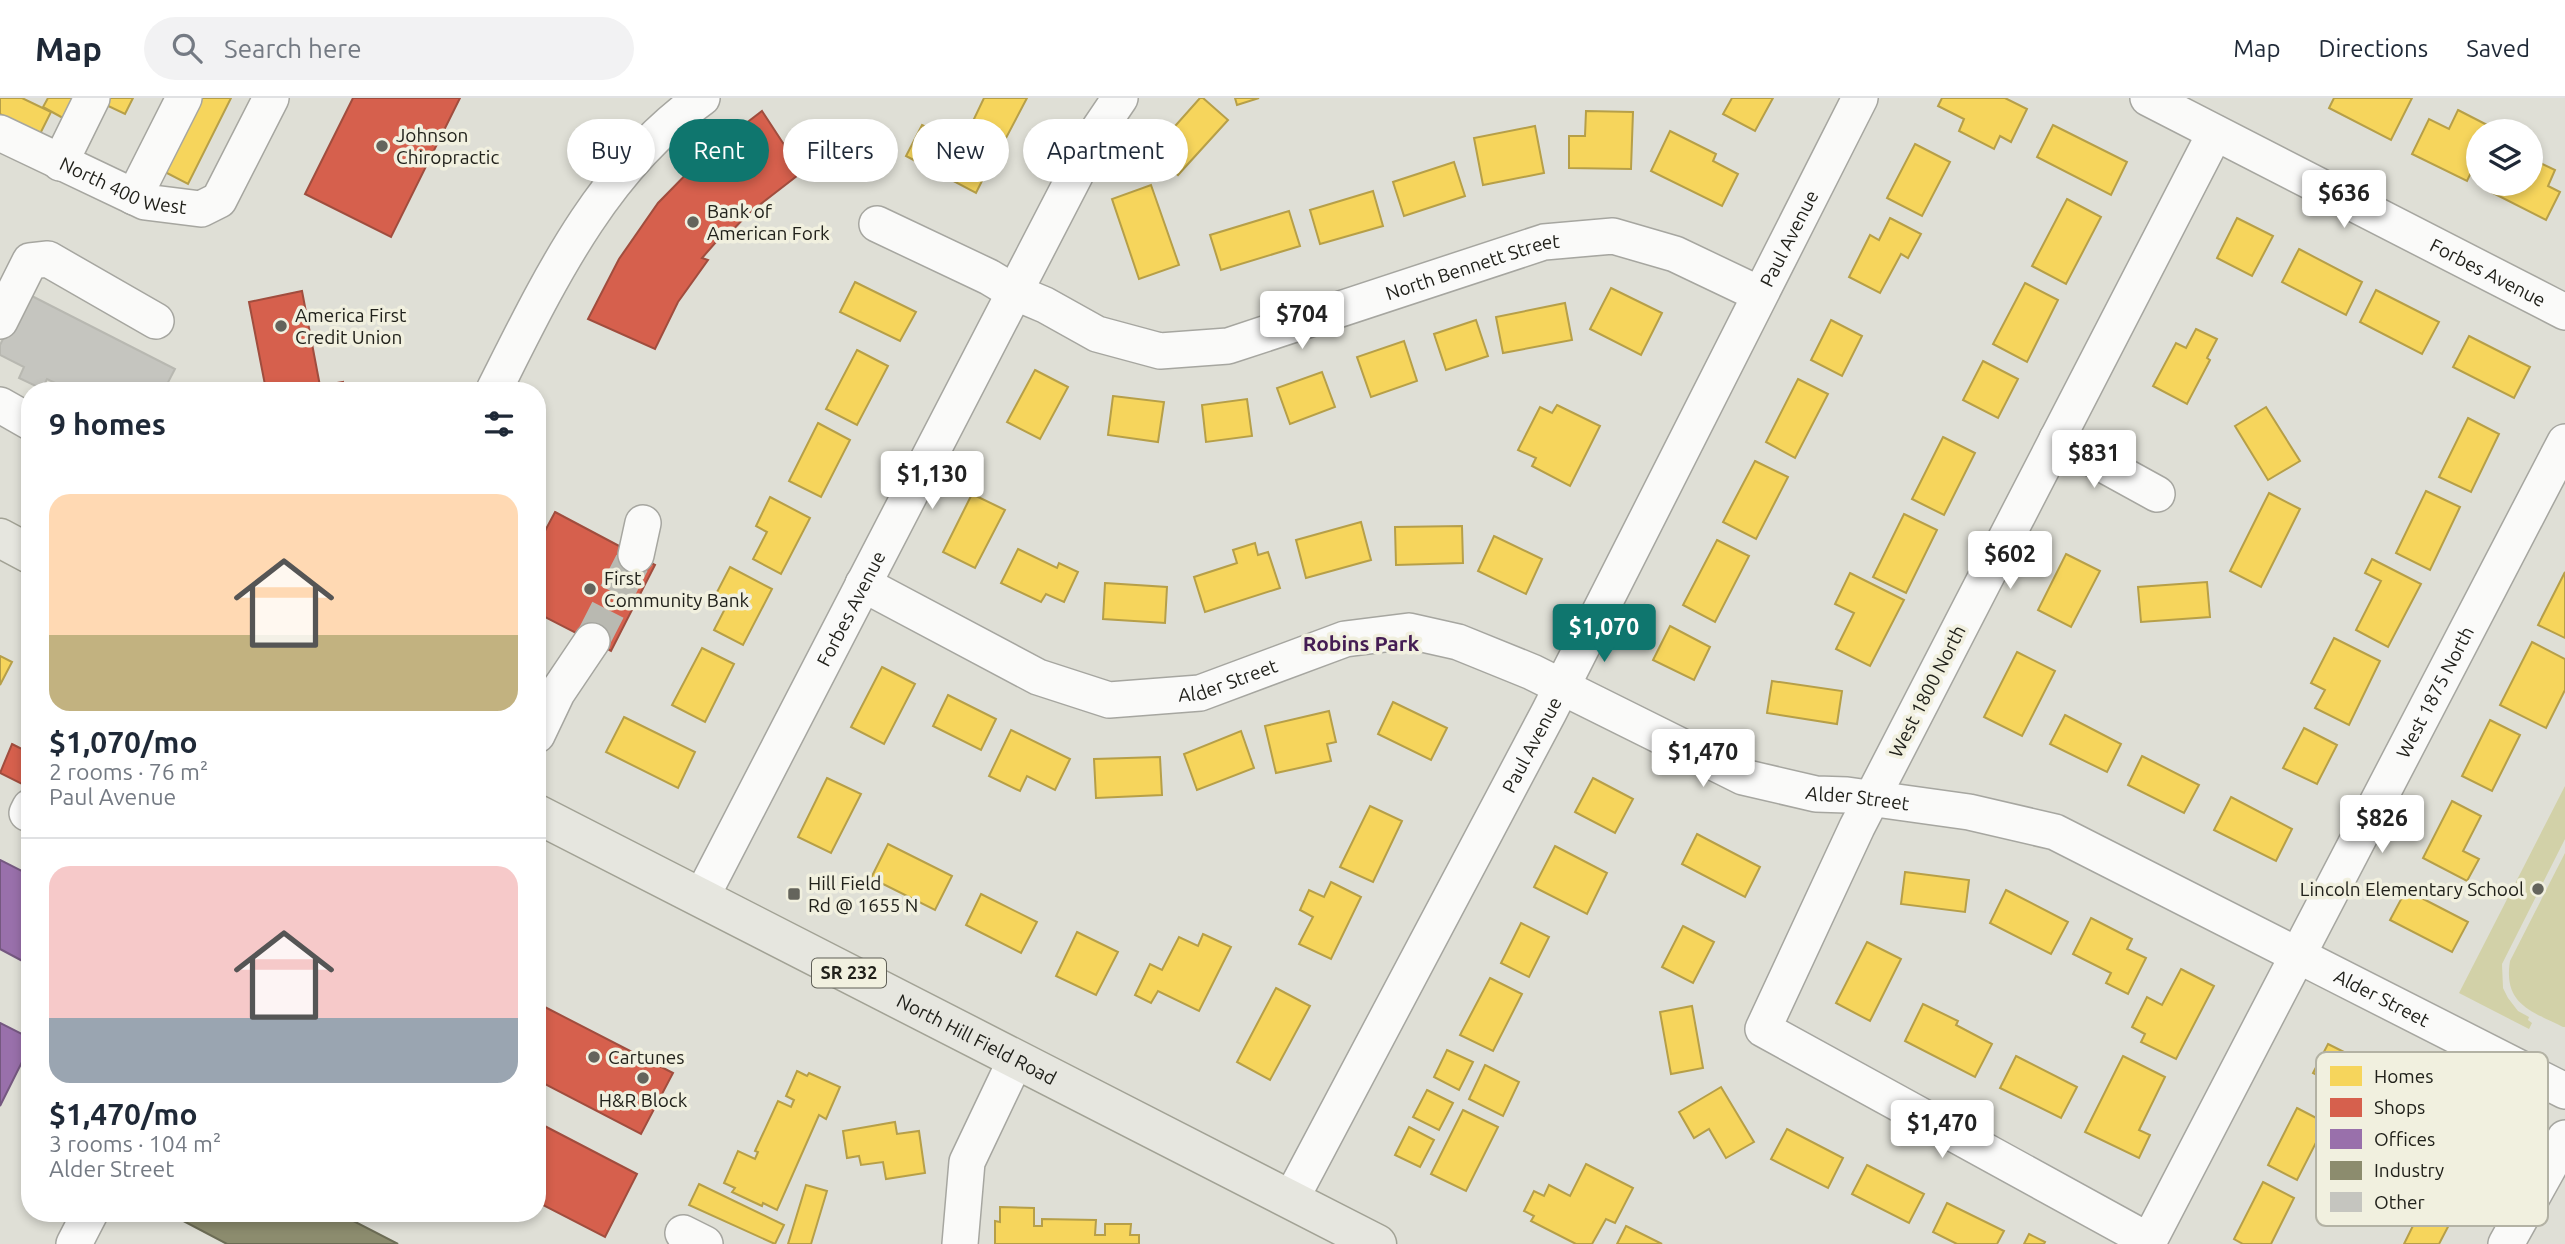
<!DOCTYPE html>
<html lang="en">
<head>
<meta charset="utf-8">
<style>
	body { margin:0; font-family:Ubuntu,sans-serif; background:#f2f2f3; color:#1f2937; height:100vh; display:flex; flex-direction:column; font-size:26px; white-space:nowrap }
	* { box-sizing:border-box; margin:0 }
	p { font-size:23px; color:#747a83 }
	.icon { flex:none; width:38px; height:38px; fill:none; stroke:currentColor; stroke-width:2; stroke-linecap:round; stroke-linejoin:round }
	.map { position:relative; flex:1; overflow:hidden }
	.drawer { position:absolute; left:21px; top:284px; width:525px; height:840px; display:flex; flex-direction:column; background:#fff; border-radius:28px; box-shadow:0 4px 10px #0003 }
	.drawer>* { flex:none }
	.banner { position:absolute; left:567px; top:21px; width:665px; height:63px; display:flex; gap:14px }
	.controls { position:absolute; left:2466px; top:21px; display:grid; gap:14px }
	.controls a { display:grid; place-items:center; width:77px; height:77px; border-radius:50%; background:#fff; box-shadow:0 4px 10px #0003; font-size:35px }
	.price { position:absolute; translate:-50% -60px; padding:0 16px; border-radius:7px; background:#fff; color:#222; font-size:23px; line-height:46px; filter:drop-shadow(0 2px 4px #0008) }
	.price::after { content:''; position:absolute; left:50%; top:42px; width:21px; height:16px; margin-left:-10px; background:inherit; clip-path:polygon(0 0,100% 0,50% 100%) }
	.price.selected { background:#0f766e; color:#fff }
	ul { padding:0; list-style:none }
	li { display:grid; align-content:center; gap:14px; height:371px; padding:0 28px }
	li+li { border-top:2px solid #e0e1e3 }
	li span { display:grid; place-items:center; height:217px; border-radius:21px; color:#555 }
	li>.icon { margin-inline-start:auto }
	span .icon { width:126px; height:126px; fill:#fffc; stroke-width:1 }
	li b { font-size:30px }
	h2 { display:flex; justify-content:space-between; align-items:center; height:84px; padding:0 28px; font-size:30px }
	.chip { padding:0 24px; border-radius:32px; background:#fff; box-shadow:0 4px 10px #0003; font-size:24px; line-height:63px }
	.chip.selected { background:#0f766e; color:#fff }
	header { display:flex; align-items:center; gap:42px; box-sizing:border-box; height:98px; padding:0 35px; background:#fff; border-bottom:2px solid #e0e1e3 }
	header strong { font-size:33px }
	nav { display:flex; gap:38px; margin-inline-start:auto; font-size:24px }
	.search { width:490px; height:63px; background:#f2f2f3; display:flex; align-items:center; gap:18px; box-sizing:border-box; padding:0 24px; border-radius:38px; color:#747a83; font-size:26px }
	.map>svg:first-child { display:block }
	.green { fill:#d2d1a8 }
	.homes { fill:#f6d55c; stroke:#b69f48; stroke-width:2 }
	.shops { fill:#d6604d; stroke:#a04d3e; stroke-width:2 }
	.offices { fill:#9970ab; stroke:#755880; stroke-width:2 }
	.industry { fill:#8c8c6e; stroke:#6c6c55; stroke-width:2 }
	.building { fill:#c5c5bf; stroke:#b8b8b1; stroke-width:2 }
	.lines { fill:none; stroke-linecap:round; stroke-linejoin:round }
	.minor-tunnel { stroke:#b9b9b1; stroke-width:35; stroke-dasharray:35 18; stroke-linecap:butt }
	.minor-casing { stroke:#a6a6a0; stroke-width:38 }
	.major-casing { stroke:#a2a295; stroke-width:41 }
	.minor { stroke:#fafaf9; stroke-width:35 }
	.major { stroke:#e6e6df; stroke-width:38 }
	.poi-dot { fill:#64645c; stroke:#f1f0df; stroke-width:2.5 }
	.labels { text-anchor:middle; stroke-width:7; stroke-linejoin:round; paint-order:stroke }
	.shield { fill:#f1f0df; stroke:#5f5f56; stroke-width:2 }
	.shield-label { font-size:18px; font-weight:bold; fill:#21211b }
	.poi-label { font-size:19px; fill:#21211b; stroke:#f1f0df; text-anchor:start }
	.street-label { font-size:19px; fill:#21211b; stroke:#f1f0df }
	.neighbourhood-label { font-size:21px; font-weight:bold; fill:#441d53; stroke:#f1f0df }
	.key { fill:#f1f0df; stroke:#b3b2a4; stroke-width:2 }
	.key-label { font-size:19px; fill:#21211b }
</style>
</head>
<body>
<header>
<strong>Map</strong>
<div class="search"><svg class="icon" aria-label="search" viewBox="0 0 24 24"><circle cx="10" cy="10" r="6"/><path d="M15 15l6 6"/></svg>Search here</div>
<nav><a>Map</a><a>Directions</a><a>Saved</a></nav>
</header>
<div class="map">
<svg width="2565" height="1146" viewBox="0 0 2565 1146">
	<rect width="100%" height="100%" fill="#dfdfd6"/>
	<g class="green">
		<polygon points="2565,688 2565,741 2502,866 2503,890 2508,900 2518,913 2529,919 2528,922 2532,925 2529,931 2459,895"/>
		<path d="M2565,755v174h-2c-32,-16 -60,-23 -53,-66z"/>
	</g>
	<g class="homes">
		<polygon points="0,0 22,0 51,14 40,36 0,16"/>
		<polygon points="48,0 73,0 63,20 43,9"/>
		<polygon points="107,0 133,0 125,16 104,6"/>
		<polygon points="202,0 231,0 188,86 165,74"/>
		<polygon points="984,0 1027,0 1006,40 973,23"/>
		<polygon points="1200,0 1203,0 1228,22 1178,77 1152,54"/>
		<polygon points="1235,0 1259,0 1237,7"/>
		<polygon points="1732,0 1773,0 1755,33 1723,16"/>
		<polygon points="1942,0 2005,0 2027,11 2011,44 2000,38 1994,51 1959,33 1964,21 1938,8"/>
		<polygon points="2334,0 2412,0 2391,42 2329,10"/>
		<polygon points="2458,12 2493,30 2491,33 2478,33 2478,60 2467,83 2412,56 2429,21 2449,31"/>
		<polygon points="1586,13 1633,14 1631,71 1569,70 1569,38 1585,38"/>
		<polygon points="922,27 992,63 976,95 906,58"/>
		<polygon points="2053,27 2127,64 2111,97 2037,59"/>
		<polygon points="1535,28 1544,75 1483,87 1474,40"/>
		<polygon points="1670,33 1716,56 1713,63 1738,76 1722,108 1651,73"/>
		<polygon points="1915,46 1950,64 1922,118 1887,100"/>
		<polygon points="2530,60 2555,72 2548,88 2560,94 2546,122 2489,93 2493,86 2530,86"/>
		<polygon points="1454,64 1465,98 1404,118 1393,84"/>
		<polygon points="1151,87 1179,167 1139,181 1112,101"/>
		<polygon points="1373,93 1383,128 1320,146 1310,112"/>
		<polygon points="2067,101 2101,119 2066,186 2032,168"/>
		<polygon points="1289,113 1300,148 1221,172 1210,137"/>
		<polygon points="1890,120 1921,136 1908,160 1901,156 1880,195 1849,179 1870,137 1879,142"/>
		<polygon points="2237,120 2273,138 2252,178 2217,160"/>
		<polygon points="2299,151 2362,184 2346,217 2282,184"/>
		<polygon points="855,184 916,214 900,243 840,214"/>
		<polygon points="2025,185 2058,202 2027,264 1993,246"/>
		<polygon points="1611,190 1662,215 1641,257 1590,231"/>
		<polygon points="2376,192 2439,224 2422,256 2360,224"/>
		<polygon points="1565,205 1572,242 1503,255 1496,219"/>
		<polygon points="1476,222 1488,258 1446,272 1434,236"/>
		<polygon points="1831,222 1862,238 1842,278 1811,262"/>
		<polygon points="2196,231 2217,241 2207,260 2210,262 2187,306 2153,288 2176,245 2186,250"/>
		<polygon points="2469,238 2530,269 2514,300 2453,269"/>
		<polygon points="1404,243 1417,283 1371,299 1357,259"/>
		<polygon points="857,252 888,268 857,327 826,311"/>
		<polygon points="1983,263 2018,281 1998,320 1963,302"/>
		<polygon points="1035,272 1068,289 1040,341 1007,324"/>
		<polygon points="1322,274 1335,309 1290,326 1277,290"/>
		<polygon points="1798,281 1828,296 1795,360 1766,344"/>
		<polygon points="1113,298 1164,304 1158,344 1108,337"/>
		<polygon points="1247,301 1252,338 1206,344 1202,307"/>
		<polygon points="1557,307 1600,328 1570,388 1532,368 1536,360 1518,352 1540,309 1552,315"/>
		<polygon points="2266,309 2300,363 2268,382 2235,328"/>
		<polygon points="2468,320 2499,336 2471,394 2439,379"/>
		<polygon points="818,325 850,342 821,399 789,383"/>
		<polygon points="1943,339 1975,355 1944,417 1912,401"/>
		<polygon points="1755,363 1788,379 1756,441 1723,424"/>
		<polygon points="2426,393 2460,409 2430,472 2396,455"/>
		<polygon points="2269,395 2300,411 2261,489 2230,473"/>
		<polygon points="972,396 1005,412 975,470 943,454"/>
		<polygon points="770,399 810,420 781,476 753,461 767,434 756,428"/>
		<polygon points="1904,416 1937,432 1906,495 1873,479"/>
		<polygon points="1361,424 1371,462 1306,480 1296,442"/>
		<polygon points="1462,428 1463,465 1396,467 1395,429"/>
		<polygon points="1494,438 1542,461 1526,496 1478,473"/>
		<polygon points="1717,442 1749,458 1715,524 1683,507"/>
		<polygon points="1255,445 1258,457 1268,454 1280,490 1205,514 1194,479 1237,465 1233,452"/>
		<polygon points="1018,451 1057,470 1059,465 1078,474 1064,504 1046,496 1041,504 1001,485"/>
		<polygon points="2066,456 2100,473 2071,529 2038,512"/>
		<polygon points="2372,461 2421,486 2388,549 2356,532 2381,483 2365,475"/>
		<polygon points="730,469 772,491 743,547 714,532 729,503 716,496"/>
		<polygon points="2565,474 2565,540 2538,527"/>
		<polygon points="1850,475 1904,502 1870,568 1836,551 1854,515 1835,506"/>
		<polygon points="2207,484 2210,519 2141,524 2138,489"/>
		<polygon points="1105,485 1167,489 1165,525 1103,521"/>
		<polygon points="1670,528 1710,549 1694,582 1653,562"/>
		<polygon points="2334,540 2380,563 2349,627 2315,610 2325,592 2311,585"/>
		<polygon points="2532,544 2565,561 2565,592 2546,630 2500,607"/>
		<polygon points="702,550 734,566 705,624 672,607"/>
		<polygon points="2017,554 2055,573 2022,638 1984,619"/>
		<polygon points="0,558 12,564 0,587"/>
		<polygon points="882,569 915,586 884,646 851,629"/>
		<polygon points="1772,583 1842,593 1837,626 1767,615"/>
		<polygon points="948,597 996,621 981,652 933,628"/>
		<polygon points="1393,604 1447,630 1431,662 1378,636"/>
		<polygon points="1329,613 1336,644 1327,646 1331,663 1276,675 1265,628"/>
		<polygon points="2065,617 2121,646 2107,674 2050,646"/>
		<polygon points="624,619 695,654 678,690 606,654"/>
		<polygon points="2490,622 2520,637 2492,693 2462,678"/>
		<polygon points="2304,630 2337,647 2317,686 2283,670"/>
		<polygon points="1011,632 1070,661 1055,692 1027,678 1020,693 989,678"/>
		<polygon points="1241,633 1254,670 1197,692 1184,656"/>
		<polygon points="2142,658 2199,687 2184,715 2128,687"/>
		<polygon points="1160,659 1162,697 1096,700 1094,661"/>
		<polygon points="827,680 861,696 831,755 798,739"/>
		<polygon points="1593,680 1633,701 1615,735 1575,714"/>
		<polygon points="2231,699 2292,731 2276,763 2214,732"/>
		<polygon points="2452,703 2481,718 2463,753 2479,761 2467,783 2423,760"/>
		<polygon points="1370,708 1402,723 1373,784 1340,769"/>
		<polygon points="1697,736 1760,769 1745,799 1682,766"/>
		<polygon points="888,746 952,778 935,812 871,780"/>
		<polygon points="1555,748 1607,775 1587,816 1534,789"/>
		<polygon points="1905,774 1969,782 1965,814 1901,806"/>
		<polygon points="1331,784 1361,799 1331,861 1299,846 1313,819 1300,812 1309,792 1324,799"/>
		<polygon points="2006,792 2068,824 2051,856 1990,825"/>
		<polygon points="2406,792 2468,824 2452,854 2390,822"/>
		<polygon points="981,796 1037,824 1021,855 966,827"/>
		<polygon points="2091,820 2132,841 2127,851 2146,860 2128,896 2106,885 2111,875 2073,856"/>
		<polygon points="1521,825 1549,839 1529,879 1501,865"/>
		<polygon points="1683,828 1714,844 1693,885 1662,869"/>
		<polygon points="1077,834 1118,854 1096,897 1056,878"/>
		<polygon points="1203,836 1231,849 1199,913 1158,893 1151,905 1135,897 1150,866 1162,872 1179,839 1198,848"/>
		<polygon points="1867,844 1901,861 1870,923 1836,905"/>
		<polygon points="2181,871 2214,888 2176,961 2141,944 2145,936 2132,929 2147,899 2162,907"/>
		<polygon points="1490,880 1522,896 1493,953 1460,937"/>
		<polygon points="1276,890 1310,908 1270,982 1237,964"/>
		<polygon points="1923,906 1958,923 1956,927 1992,946 1975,979 1905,943"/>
		<polygon points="1692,908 1703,970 1671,976 1660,914"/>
		<polygon points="2328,946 2384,974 2370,1003 2313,975"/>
		<polygon points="1447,952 1473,964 1459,992 1434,979"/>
		<polygon points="2016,958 2077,989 2061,1020 2000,990"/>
		<polygon points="2123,958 2165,979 2139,1032 2150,1037 2139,1060 2085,1034"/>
		<polygon points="1485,967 1519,984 1503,1018 1469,1001"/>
		<polygon points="797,973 807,978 809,975 840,989 826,1021 819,1017 777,1112 763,1105 762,1108 732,1094 735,1090 724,1085 738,1053 755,1061 758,1054 755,1053 778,1003 791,1009 794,1002 786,998"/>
		<polygon points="1721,989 1754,1044 1726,1060 1709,1031 1694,1040 1679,1014"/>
		<polygon points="1427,992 1453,1005 1439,1032 1413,1019"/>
		<polygon points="2297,1010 2326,1025 2297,1082 2268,1067"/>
		<polygon points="1463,1012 1498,1029 1466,1093 1431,1076"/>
		<polygon points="895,1024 897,1036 919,1033 925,1075 886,1081 883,1064 861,1067 859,1058 847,1060 843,1033"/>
		<polygon points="1409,1029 1434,1042 1420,1069 1395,1057"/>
		<polygon points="1787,1031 1843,1060 1828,1090 1771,1061"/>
		<polygon points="1586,1066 1633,1090 1615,1125 1606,1121 1592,1146 1576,1146 1531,1123 1534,1118 1524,1113 1534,1093 1544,1098 1549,1087 1570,1098"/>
		<polygon points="1867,1067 1924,1096 1909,1125 1852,1096"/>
		<polygon points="2263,1084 2294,1100 2271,1146 2243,1146 2234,1141"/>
		<polygon points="699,1086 784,1127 775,1146 689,1107"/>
		<polygon points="806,1087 827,1093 811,1146 788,1146"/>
		<polygon points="2432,1089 2461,1104 2439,1146 2404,1146"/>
		<polygon points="1947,1105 2004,1133 1997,1146 1957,1146 1933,1134"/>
		<polygon points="1000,1109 1034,1110 1034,1128 1042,1128 1042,1121 1096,1122 1095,1137 1105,1137 1105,1126 1131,1126 1130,1137 1139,1137 1139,1146 995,1146 995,1123 1000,1124"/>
		<polygon points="1626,1128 1662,1146 1617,1146"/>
		<polygon points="2029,1136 2045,1144 2044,1146 2024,1146"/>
	</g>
	<g class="shops">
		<polygon points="353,0 460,0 391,139 305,96"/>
		<polygon points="762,13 802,74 749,115 726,139 723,136 702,160 708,162 678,204 655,251 588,221 619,161 658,105 706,56"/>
		<polygon points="302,193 320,288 343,284 344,292 266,292 249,204"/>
		<polygon points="555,414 655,467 611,553 537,515 537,448"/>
		<polygon points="12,646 30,655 30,690 0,675"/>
		<polygon points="537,905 673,975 641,1036 537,982"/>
		<polygon points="537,1024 637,1076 605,1139 537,1104"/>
	</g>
	<g class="offices">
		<polygon points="0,762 30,777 30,867 0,851"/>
		<polygon points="0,925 30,940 30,948 0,1008"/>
	</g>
	<polygon class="industry" points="173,1115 338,1115 398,1146 227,1146 172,1117"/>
	<polygon class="building" points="26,195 175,271 164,292 70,292 47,281 42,291 19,280 24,269 0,257 0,247"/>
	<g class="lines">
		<polyline class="minor-tunnel" points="592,543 636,457"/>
		<g class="minor-casing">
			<g id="minor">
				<path id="s1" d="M2148,0l417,214"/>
				<path id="s2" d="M0,35l145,69 56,7 18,-9 52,-102"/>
				<path id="s3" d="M2215,35l-358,694 -94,202 386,212 416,-799"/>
				<polyline points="60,65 92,0"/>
				<polyline points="134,99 184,0"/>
				<path id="s4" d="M877,126l112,53 25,15 31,13 52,29 63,17 68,-5 316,-104 69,-6 62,18 84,40"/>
				<polyline points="0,223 30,163 48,161 156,223"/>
				<path d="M494,292c54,-107 107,-221 208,-292"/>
				<polyline points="0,307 30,324"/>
				<polyline points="2057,341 2157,396"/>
				<polyline points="636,457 643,425"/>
				<path id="s5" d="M863,486l175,93 71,23 91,-7 145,-54 64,-8 49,11 74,30 211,105 73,17 31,1 122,17 86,20 510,259"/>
				<polyline points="537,637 557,595 592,543"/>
				<polyline points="30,709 27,715 30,716"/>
				<path id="s6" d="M701,800l398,-769 21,-31"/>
				<path id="s7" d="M1291,1101l258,-487 311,-614"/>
				<polyline points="683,1135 705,1146"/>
				<polyline points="74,1146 90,1115"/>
				<polyline points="960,1146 967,1064 1016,961"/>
				<polyline points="2506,1146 2565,1040"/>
			</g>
		</g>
		<g class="major-casing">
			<g id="major">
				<polyline points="0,440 30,456"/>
				<path id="s8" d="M537,716l840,430"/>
			</g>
		</g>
		<use href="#minor" class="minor"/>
		<use href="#major" class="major"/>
	</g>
	<g class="poi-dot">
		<circle cx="382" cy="48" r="7"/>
		<circle cx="693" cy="124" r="7"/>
		<circle cx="281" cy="228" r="7"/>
		<circle cx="590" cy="491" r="7"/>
		<circle cx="2538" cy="791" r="7"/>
		<rect x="787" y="789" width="14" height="14" rx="3.5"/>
		<circle cx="594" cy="959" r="7"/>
		<circle cx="643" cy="980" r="7"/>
	</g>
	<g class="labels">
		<rect class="shield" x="812" y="860.5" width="74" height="29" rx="5"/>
		<g class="shield-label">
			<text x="849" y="881">SR 232</text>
		</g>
		<g class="poi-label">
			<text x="396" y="44">Johnson<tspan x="396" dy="22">Chiropractic</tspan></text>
			<text x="707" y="120">Bank of<tspan x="707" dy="22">American Fork</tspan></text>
			<text x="295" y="224">America First<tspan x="295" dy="22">Credit Union</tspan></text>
			<text x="604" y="487">First<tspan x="604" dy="22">Community Bank</tspan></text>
			<text x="808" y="792">Hill Field<tspan x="808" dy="22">Rd @ 1655 N</tspan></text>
			<text x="2524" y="798" text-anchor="end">Lincoln Elementary School</text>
			<text x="608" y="966">Cartunes</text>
			<text x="643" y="1009" text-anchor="middle">H&amp;R Block</text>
		</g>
		<g class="street-label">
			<text dy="7" stroke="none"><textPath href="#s2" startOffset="135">North 400 West</textPath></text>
			<text dy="7" stroke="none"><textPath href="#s7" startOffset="1082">Paul Avenue</textPath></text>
			<text dy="7" stroke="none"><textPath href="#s4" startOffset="637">North Bennett Street</textPath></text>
			<text dy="7" stroke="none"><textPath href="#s1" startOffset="382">Forbes Avenue</textPath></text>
			<text dy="7" stroke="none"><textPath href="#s6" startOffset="326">Forbes Avenue</textPath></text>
			<text dy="7" stroke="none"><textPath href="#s5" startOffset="394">Alder Street</textPath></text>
			<text transform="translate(1927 593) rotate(-63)" y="7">West 1800 North</text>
			<text dy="7" stroke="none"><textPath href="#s3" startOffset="2063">West 1875 North</textPath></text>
			<text dy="7" stroke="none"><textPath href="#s7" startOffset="514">Paul Avenue</textPath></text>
			<text dy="7" stroke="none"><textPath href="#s5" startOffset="1066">Alder Street</textPath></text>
			<text dy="7" stroke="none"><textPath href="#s5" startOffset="1633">Alder Street</textPath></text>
			<text dy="7" stroke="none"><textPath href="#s8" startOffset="494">North Hill Field Road</textPath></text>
		</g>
		<g class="neighbourhood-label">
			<text x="1361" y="553">Robins Park</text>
		</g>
	</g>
	<rect x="2316" y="954" width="232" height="174" rx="10" class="key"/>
	<rect x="2330" y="968" width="32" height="20" fill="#f6d55c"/>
	<rect x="2330" y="1000" width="32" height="19" fill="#d6604d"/>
	<rect x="2330" y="1031" width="32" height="20" fill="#9970ab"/>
	<rect x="2330" y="1063" width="32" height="19" fill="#8c8c6e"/>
	<rect x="2330" y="1094" width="32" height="20" fill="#c5c5bf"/>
	<g class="key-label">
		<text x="2374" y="985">Homes</text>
		<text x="2374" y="1016">Shops</text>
		<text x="2374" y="1048">Offices</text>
		<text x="2374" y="1079">Industry</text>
		<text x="2374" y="1111">Other</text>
	</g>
</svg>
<div class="controls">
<a><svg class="icon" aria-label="layers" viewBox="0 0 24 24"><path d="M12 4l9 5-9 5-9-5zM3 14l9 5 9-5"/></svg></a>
</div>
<b class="price" style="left:2344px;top:132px">$636</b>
<b class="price" style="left:1302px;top:253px">$704</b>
<b class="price" style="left:2094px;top:392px">$831</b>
<b class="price" style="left:932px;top:413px">$1,130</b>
<b class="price" style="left:2010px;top:493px">$602</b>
<b class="price selected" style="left:1604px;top:566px">$1,070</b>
<b class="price" style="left:1703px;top:691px">$1,470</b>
<b class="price" style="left:2382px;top:757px">$826</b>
<b class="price" style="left:1942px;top:1062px">$1,470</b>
<div class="banner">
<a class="chip">Buy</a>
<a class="chip selected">Rent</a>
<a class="chip">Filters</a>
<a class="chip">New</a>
<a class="chip">Apartment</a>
</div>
<section class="drawer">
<h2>9 homes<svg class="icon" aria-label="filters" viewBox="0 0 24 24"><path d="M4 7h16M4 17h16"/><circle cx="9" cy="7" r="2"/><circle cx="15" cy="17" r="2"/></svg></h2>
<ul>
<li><span style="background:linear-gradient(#ffd9b3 65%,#c2b280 0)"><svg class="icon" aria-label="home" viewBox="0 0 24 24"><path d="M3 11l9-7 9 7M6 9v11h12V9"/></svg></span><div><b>$1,070/mo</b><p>2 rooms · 76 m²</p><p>Paul Avenue</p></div></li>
<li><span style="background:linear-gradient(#f6c9c9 70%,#9aa5b1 0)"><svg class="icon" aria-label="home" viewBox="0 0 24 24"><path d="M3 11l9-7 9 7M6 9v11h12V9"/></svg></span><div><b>$1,470/mo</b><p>3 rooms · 104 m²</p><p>Alder Street</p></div></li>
</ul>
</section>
</div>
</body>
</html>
